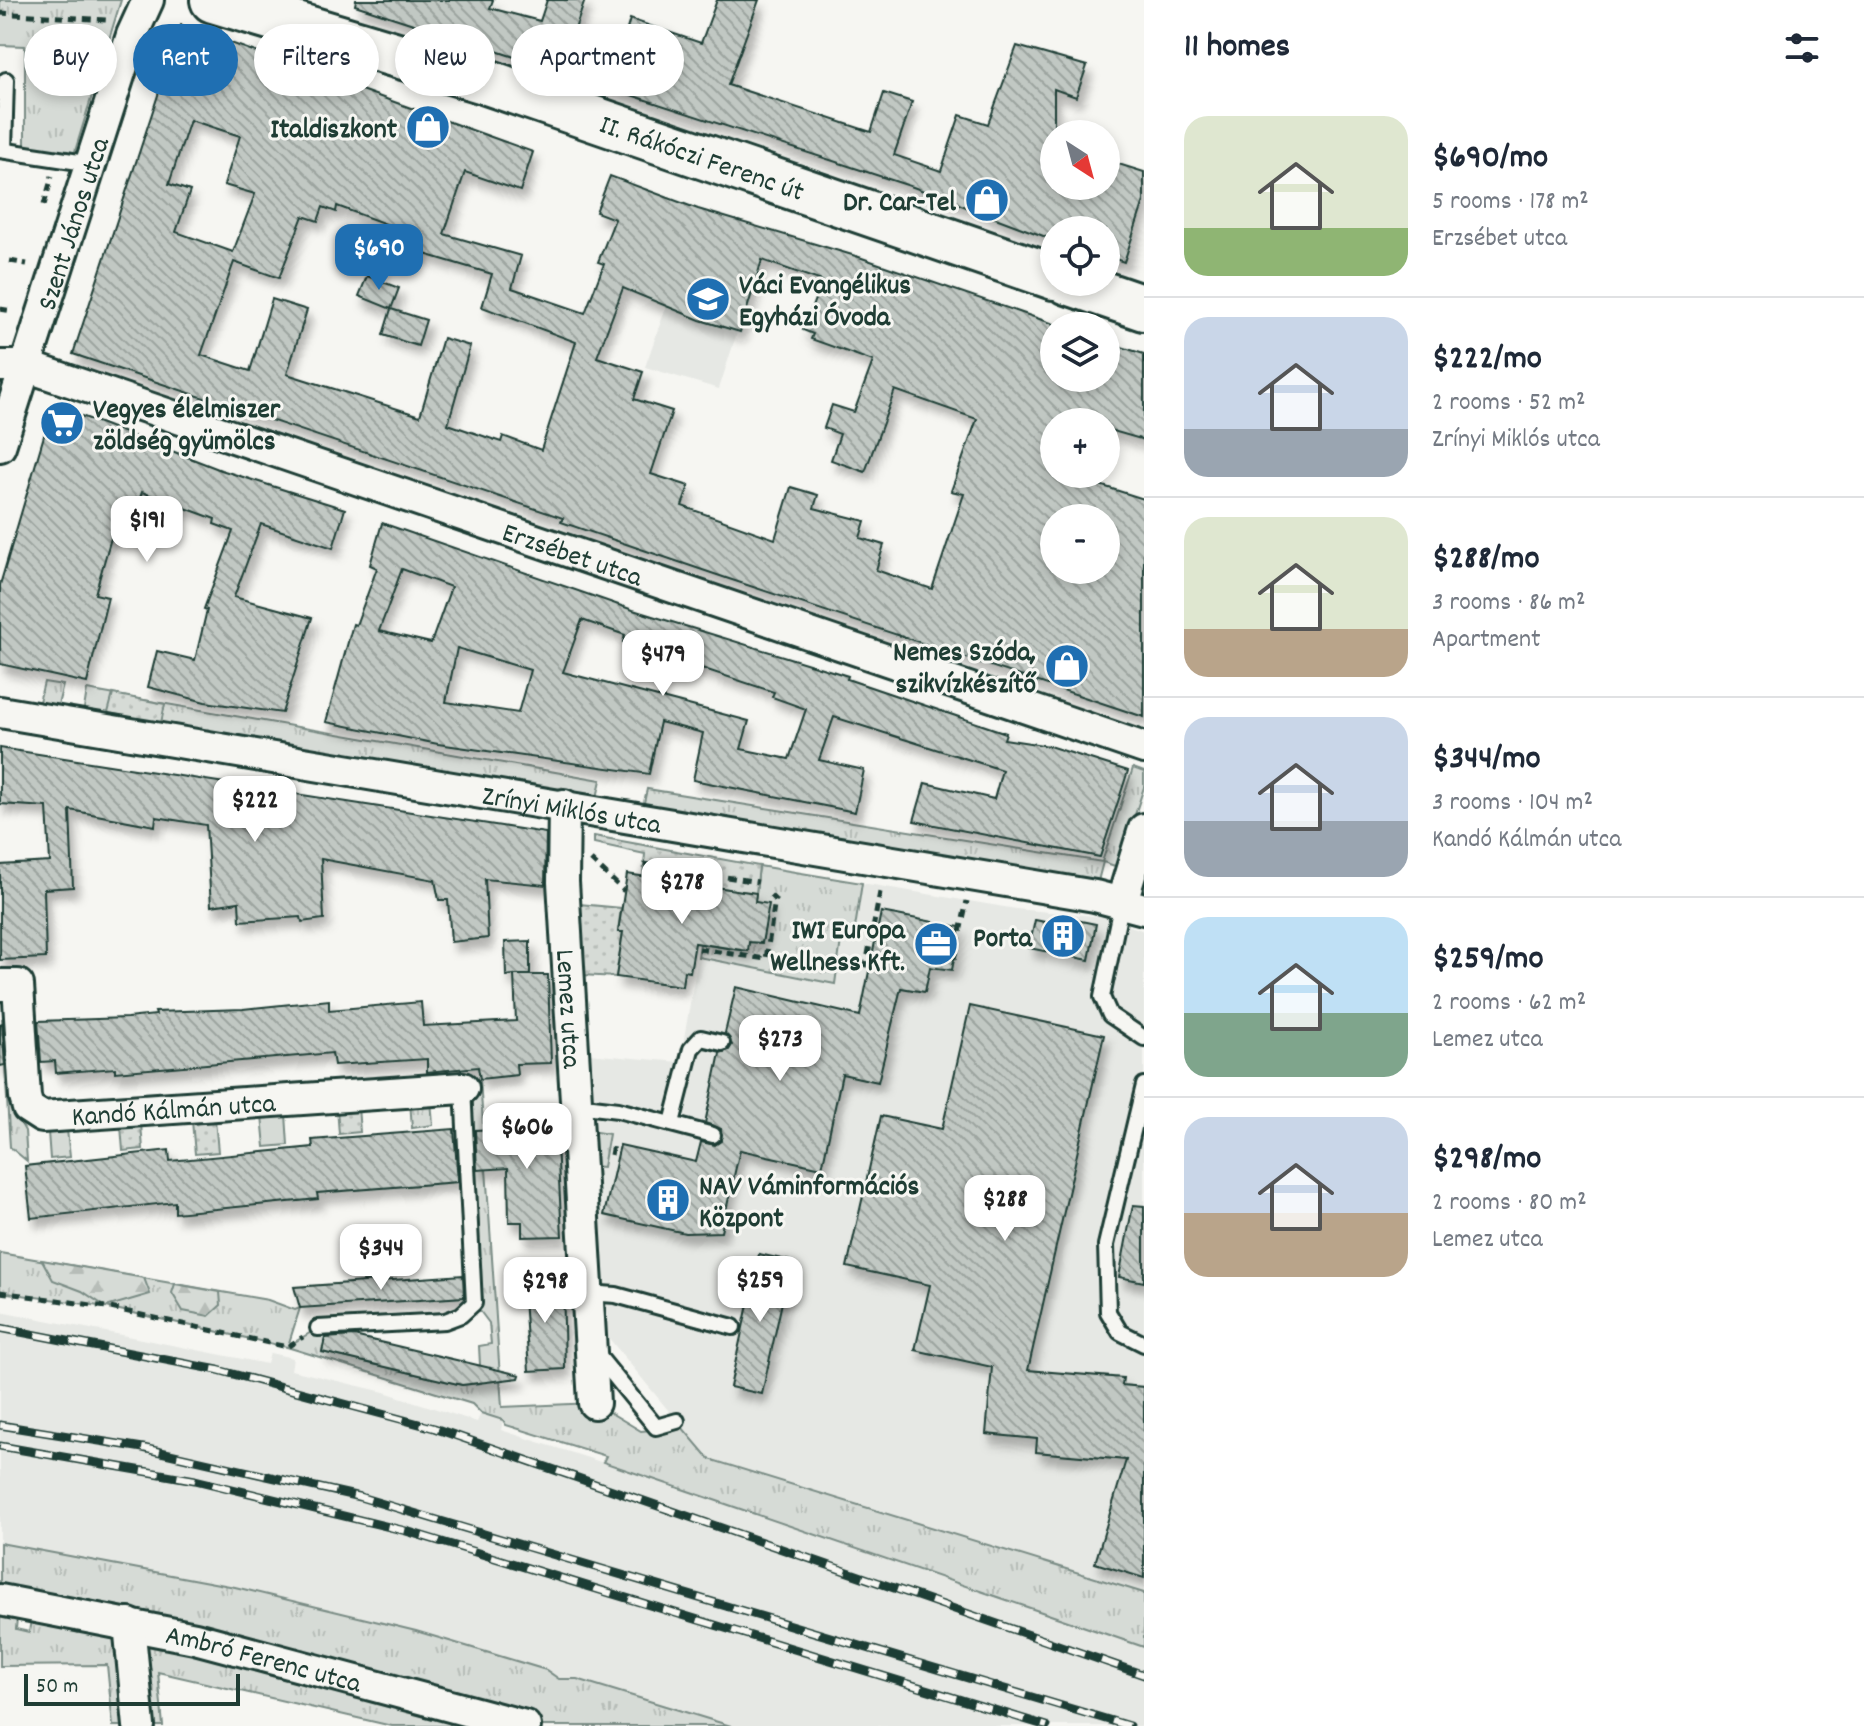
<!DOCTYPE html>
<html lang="en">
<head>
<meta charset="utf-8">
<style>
	body { margin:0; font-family:Dekko,sans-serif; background:#f6f6f7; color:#1f2937; height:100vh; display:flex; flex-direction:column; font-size:30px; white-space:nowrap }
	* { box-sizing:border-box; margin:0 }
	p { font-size:26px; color:#747a83 }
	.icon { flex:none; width:44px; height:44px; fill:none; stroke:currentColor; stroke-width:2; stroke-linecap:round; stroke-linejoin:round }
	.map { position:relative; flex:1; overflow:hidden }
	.details { display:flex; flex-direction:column; background:#fff; width:720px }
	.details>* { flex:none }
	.guide { position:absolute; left:24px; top:24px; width:760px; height:72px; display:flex; gap:16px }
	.needle { width:52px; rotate:144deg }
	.tools { position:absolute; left:1040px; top:120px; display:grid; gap:16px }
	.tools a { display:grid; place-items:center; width:80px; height:80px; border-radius:50%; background:#fff; box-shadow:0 4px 12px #0003; font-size:40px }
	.scale { position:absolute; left:24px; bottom:20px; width:216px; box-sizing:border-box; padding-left:8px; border:4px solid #1f3d34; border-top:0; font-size:22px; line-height:28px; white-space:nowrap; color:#1f3d34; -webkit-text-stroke:6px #f6f6f2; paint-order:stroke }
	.price { position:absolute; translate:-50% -68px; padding:0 18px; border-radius:16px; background:#fff; color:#222; font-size:26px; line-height:52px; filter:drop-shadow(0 2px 4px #0008) }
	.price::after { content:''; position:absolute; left:50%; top:48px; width:24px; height:18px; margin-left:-12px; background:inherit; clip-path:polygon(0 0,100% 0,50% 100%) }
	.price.active { background:#1f6fb2; color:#fff }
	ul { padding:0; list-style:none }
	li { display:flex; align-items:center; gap:24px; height:200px; padding:0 40px }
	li+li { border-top:2px solid #e0e1e3 }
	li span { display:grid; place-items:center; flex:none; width:224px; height:160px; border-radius:24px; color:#555 }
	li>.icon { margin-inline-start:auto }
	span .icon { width:96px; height:96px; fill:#fffc; stroke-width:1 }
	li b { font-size:34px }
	h2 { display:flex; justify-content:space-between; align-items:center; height:96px; padding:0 40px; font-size:34px }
	.pill { padding:0 28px; border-radius:36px; background:#fff; box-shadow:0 4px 12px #0003; font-size:28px; line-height:72px }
	.pill.active { background:#1f6fb2; color:#fff }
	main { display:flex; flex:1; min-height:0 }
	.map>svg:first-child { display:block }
	.built { fill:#e6e8e4 }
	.grass { fill:url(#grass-tufts); stroke:#7a8c85; stroke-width:2 }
	.forest { fill:url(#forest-firs); stroke:#7a8c85; stroke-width:2 }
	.park { fill:url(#park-dots); stroke:#7a8c85; stroke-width:2 }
	.building { fill:url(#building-back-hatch); stroke:#1f3d34; stroke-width:2; fill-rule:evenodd; filter:url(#shadow) }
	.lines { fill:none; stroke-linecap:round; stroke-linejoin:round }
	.service-casing { stroke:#1f3d34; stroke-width:20 }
	.minor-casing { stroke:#1f3d34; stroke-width:36 }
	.primary-casing { stroke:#1f3d34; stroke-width:50 }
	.path { stroke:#1f3d34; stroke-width:5; stroke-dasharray:8 6; stroke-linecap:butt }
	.service { stroke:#f6f6f2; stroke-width:14 }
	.minor { stroke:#f6f6f2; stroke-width:30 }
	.primary { stroke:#f6f6f2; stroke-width:44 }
	.rail-casing { stroke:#1f3d34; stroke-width:9 }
	.rail { stroke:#f6f6f2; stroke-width:6; stroke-dasharray:18; stroke-linecap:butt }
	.labels { text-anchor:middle; stroke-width:6; stroke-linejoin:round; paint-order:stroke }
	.poi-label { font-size:28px; font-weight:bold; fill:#1f3d34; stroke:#f6f6f2; text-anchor:end }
	.street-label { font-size:28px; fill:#1f3d34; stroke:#f6f6f2 }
</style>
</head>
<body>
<main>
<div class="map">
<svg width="1144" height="1726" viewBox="0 0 1144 1726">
	<defs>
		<pattern id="grass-tufts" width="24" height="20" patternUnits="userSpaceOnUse" patternTransform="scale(2)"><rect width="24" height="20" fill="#d6dbd6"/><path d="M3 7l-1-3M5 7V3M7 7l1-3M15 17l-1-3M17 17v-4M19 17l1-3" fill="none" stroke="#b7bdb8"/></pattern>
		<pattern id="forest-firs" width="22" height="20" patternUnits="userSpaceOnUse" patternTransform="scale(2)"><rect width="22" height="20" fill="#d6dbd6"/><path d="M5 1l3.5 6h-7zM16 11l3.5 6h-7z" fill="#b7bdb8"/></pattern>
		<pattern id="park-dots" width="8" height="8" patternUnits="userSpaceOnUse" patternTransform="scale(2)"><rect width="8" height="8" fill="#d6dbd6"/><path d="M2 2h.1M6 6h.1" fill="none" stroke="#b7bdb8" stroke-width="1.8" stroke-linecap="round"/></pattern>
		<pattern id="building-back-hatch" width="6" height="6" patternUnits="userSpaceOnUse" patternTransform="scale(2)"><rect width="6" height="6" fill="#c1c8c3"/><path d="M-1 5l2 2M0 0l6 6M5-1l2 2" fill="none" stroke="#9ca49f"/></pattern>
		<filter id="shadow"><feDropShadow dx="5" dy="9" stdDeviation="4" flood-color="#0004"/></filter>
	</defs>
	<rect width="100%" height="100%" fill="#f6f6f2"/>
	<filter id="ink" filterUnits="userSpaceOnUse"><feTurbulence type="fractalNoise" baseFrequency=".0125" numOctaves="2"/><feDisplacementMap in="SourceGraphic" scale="16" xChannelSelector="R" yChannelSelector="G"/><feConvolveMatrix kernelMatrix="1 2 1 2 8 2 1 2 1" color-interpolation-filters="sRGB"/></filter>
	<g filter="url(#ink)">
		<g class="built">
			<polygon points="700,211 769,232 719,389 645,367"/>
			<polygon points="862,883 1016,909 1105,917 1144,931 1144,1726 731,1726 577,1679 559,1679 545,1670 416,1631 235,1587 0,1543 0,1311 267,1364 270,1353 293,1358 291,1370 384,1392 477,1422 481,1413 503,1420 501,1430 632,1472 682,1427 603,1331 588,1054 680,1062 698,957 835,984 841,940 853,941"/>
		</g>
		<g class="grass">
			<polygon points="0,0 121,0 72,161 25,153 25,46 0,45"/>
			<polygon points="44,682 63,685 56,713 37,710"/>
			<polygon points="87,690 601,780 596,802 83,715"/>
			<polygon points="1133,768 1144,772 1144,787 1118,867 1103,862 1098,881 1087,884 643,807 647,789 1102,862"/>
			<polygon points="759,866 862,883 853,941 841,940 835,984 698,957 700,944 747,951 749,942 762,943 768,905 755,902"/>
			<polygon points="2,1019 6,1020 11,1096 13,1110 25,1131 27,1161 10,1147"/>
			<polygon points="480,1079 502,1407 594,1403 641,1431 682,1427 709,1459 1144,1593 1144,1647 603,1462 606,1456 506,1425 503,1420 481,1413 472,1404 287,1347 106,1307 0,1292 0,1253 268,1300 295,1310 300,1308 288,1346 318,1328 327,1330 322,1352 462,1385 481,1383 479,1346 491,1344 489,1323 474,1303 463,1088"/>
			<polygon points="431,1100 433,1125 412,1128 410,1101"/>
			<polygon points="286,1114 288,1145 265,1147 262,1115"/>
			<polygon points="67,1130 70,1157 50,1159 48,1132"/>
			<polygon points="590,1131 609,1134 603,1167 593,1166"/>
			<polygon points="0,1543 235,1587 416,1631 546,1670 559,1679 577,1679 731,1726 474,1726 449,1711 450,1726 392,1726 158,1672 163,1726 151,1726 145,1662 147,1614 0,1586"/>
			<polygon points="0,1616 17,1618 16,1629 29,1632 31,1620 101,1632 118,1642 130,1726 113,1726 107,1665 0,1666"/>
		</g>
		<g class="forest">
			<polygon points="42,1260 144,1278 150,1294 106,1307 82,1291 53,1280"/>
			<polygon points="175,1284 220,1292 221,1305 209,1316 183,1311 172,1293"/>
		</g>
		<g class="park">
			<polygon points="113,694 165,704 161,723 108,713"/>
			<polygon points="594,836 759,866 756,893 643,876 645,854 594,843"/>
			<polygon points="579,904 621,908 618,931 623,932 616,977 582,975"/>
			<polygon points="358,1107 360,1132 339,1134 337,1108"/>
			<polygon points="215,1119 218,1152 195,1154 192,1121"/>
			<polygon points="141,1124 143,1149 123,1151 121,1126"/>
		</g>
		<g class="building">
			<polygon points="356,0 493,0 490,8 540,21 547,0 585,0 571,41 619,56 630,19 701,43 717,0 759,0 728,85 871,132 884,93 912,102 894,155 941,171 960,115 988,124 1017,46 1087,66 1076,97 1054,89 1054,186 1106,186 1106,160 1144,172 1144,201 1124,262 1106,256 1106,230 1054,230 1054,240 913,187 355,5"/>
			<path d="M181,25l352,127 -13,39 -55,-19 -21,62 77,22 -9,32 73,25 19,-49 -6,-2 17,-43 -19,-7 14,-36 88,33 161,48 195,67v54h52v-36l38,12v86l-38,-11v-7h-52v52h11l79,25v218l-415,-138 -168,-57 2,-4 -490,-164zM190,120l50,16 -16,49 31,9 -22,58 -57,-20 14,-41 -21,-7zM337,206l79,29 -5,15 81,24 -10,33 94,35 -35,108 -38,-14 -2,6 -53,-18 22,-78 -27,-8 -23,78 -133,-42 20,-64 -35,-11 -22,72 -49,-16 33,-93 45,16 24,-62 15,5 5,-14 13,5zM762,260l60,21 -19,49 10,4 -2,5 62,22 -19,51 -22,-7 -8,23 16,6 -9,26 34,12 30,-82 82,29 -26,72 13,3 -32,95 -56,-19 8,-25 -24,-7 5,-17 -51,-13 4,-13 -27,-8 -16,52 -93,-33 7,-20 -38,-12 21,-63 -38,-12 9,-27 -46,-15 26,-69 77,32 40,12zM1054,518h52v52h-52z"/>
			<polygon points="367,276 399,288 391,309 359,296"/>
			<polygon points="391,309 426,320 418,346 383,335"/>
			<polygon points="53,405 221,470 345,509 333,548 261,524 234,597 312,618 282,713 205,702 148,687 157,651 195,660 207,610 204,609 233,531 214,524 215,519 142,492 129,529 115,524 95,594 108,597 87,683 0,664 0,585"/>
			<path d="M382,523l251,87 215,66 -1,3 159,54 -2,6 45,7 79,25 -28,86 -186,-36 11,-38 69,16 8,-29 -168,-53 -15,43 45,10 -9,42 -162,-32 10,-47 -43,-11 -11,52 -211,-30 -112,-22 27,-98 3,1 21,-57 -7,-3zM402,569l49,18 -20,56 -52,-12zM582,620l43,15 -2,7 151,50 -2,5 34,12 -17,50 -48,-10 8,-28 -186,-49zM457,648l73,22 -12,43 -72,-11z"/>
			<polygon points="0,748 546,833 545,885 485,879 488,938 451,942 448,900 439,900 435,880 321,859 324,919 302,922 301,917 240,921 239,902 211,906 206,825 156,817 155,826 70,810 73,887 44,889 46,958 0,960 0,865 50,862 47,807 0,804"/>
			<polygon points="627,874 756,893 755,902 769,904 762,943 749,942 748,951 695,943 690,972 684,971 682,986 616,977 623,932 618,932"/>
			<polygon points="881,912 960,927 952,970 930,967 925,992 901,988 878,1082 842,1074 822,1168 740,1150 721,1232 685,1233 604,1215 620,1145 696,1162 701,1142 715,1145 721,1141 721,1129 705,1123 720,1053 729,1050 732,1045 725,1033 736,987 860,1016"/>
			<polygon points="1061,917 1096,924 1089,960 1029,948 1035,920 1060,925"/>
			<polygon points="530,941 530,975 514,975 548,975 551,1063 516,1064 517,1075 480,1079 478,1067 427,1072 427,1059 334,1065 332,1053 115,1072 115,1068 56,1073 55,1061 41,1062 38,1021 127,1018 156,1015 155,1012 243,1009 329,1000 329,1010 421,1002 423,1026 516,1021 514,975 506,976 505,942"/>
			<polygon points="970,1006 1104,1035 1028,1370 1123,1378 1122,1385 1144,1387 1144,1578 1095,1563 1126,1460 1036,1452 1037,1439 986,1434 992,1367 915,1350 930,1285 847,1267 881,1116 942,1129"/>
			<polygon points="2,1023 5,1065 0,1066 0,1024"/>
			<polygon points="555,1107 562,1236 522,1237 522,1222 509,1222 508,1168 477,1170 475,1130 532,1127 531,1108"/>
			<polygon points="454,1129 458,1182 317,1193 318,1199 175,1213 175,1202 31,1218 25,1166 169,1150 170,1161 313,1147 312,1140"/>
			<polygon points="1133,1205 1144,1206 1144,1282 1119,1277"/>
			<polygon points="759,1254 791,1261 762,1394 730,1387"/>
			<polygon points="463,1275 464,1297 300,1308 294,1287"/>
			<polygon points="563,1280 565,1369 529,1371 523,1283"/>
			<polygon points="354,1336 520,1375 519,1378 462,1385 322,1352 325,1338"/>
		</g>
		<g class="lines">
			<g class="service-casing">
				<g id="service">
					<polyline points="0,150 92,164"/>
					<polyline points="4,150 6,80"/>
					<polyline points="1122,901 1102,997 1110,1015 1144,1038"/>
					<polyline points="1144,1085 1106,1245 1108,1312 1120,1332 1144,1344"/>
					<polyline points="576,1105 618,1110 713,1135"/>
					<polyline points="672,1123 691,1049 701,1038 722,1043"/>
					<polyline points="587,1293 616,1295 733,1327"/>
					<polyline points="318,1328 445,1321 461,1315 474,1303 463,1088"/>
					<polyline points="595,1352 656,1427 677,1421"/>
				</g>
			</g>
			<g class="minor-casing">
				<g id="minor">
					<path id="s1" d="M0,366h26l1118,382"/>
					<path id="s2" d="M0,446l132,-411 16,-35"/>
					<path id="s3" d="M0,712l1095,184 49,13"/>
					<path id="s4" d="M564,805l-1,77 31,521"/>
					<polyline points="1122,901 1144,829"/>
					<path id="s5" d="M0,985h18l7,112 3,11 14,9 421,-29"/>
					<path id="s6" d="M0,1600l195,38 330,88"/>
					<polyline points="129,1624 139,1726"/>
				</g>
			</g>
			<g class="primary-casing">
				<g id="primary">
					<path id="s7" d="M213,0l271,81 570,196"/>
					<polyline points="1068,282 1144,308"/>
				</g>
			</g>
			<g class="path">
				<polyline points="0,13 107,20"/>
				<polyline points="44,205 52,176"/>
				<polyline points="10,261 27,264"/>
				<polyline points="0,309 13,311"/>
				<polyline points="591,860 624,891"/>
				<polyline points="644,864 758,882"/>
				<polyline points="699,949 766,959 775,900 769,894"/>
				<polyline points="954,959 967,901"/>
				<polyline points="870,965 866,965 881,887"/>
				<polyline points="611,1155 613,1144"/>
				<polyline points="0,1292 106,1307 287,1347 303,1337"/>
			</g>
			<use href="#service" class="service"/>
			<use href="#minor" class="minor"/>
			<use href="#primary" class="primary"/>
			<g class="rail-casing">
				<g id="rail">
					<polyline points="0,1328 218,1370 434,1428 1144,1675"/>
					<polyline points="0,1425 143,1448 360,1497 1129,1726"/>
					<polyline points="0,1446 195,1480 406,1531 1047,1726"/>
				</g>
			</g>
			<use href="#rail" class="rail"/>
		</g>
	</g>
	<defs>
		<g id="shop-disc" transform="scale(2.3)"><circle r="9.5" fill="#1f6fb2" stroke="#f6f6f2"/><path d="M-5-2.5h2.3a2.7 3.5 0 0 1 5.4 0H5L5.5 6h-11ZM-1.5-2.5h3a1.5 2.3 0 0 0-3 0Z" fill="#fff"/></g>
		<g id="school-disc" transform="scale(2.3)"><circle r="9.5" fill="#1f6fb2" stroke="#f6f6f2"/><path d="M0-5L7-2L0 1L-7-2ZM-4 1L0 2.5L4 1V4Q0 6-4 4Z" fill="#fff"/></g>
		<g id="supermarket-disc" transform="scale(2.3)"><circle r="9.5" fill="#1f6fb2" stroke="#f6f6f2"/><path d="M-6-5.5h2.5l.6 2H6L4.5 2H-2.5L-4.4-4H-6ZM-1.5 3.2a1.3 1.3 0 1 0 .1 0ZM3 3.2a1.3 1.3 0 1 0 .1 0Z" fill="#fff"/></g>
		<g id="building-disc" transform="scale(2.3)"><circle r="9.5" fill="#1f6fb2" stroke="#f6f6f2"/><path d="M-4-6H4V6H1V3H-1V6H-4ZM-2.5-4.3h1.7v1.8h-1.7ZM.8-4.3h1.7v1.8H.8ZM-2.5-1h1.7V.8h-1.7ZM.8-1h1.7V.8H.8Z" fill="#fff"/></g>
		<g id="office-disc" transform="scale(2.3)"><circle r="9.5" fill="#1f6fb2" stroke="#f6f6f2"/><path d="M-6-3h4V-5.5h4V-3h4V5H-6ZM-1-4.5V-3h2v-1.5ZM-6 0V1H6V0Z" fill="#fff"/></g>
	</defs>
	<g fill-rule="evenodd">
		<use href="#shop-disc" x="428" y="127"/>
		<use href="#shop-disc" x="987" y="200"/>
		<use href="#school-disc" x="708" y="299"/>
		<use href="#supermarket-disc" x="62" y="423"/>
		<use href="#shop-disc" x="1067" y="666"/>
		<use href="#building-disc" x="1063" y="936"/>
		<use href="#office-disc" x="936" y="944"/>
		<use href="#building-disc" x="668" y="1200"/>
	</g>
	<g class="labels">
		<g class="poi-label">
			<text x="397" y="137">Italdiszkont</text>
			<text x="956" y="210">Dr. Car-Tel</text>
			<text x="739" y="293" text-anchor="start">Váci Evangélikus<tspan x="739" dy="32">Egyházi Óvoda</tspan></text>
			<text x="93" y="417" text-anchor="start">Vegyes élelmiszer<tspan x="93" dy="32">zöldség gyümölcs</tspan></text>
			<text x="1036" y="660">Nemes Szóda,<tspan x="1036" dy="32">szikvízkészítő</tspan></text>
			<text x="905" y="938">IWI Europa<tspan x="905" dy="32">Wellness Kft.</tspan></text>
			<text x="1032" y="946">Porta</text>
			<text x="699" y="1194" text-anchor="start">NAV Váminformációs<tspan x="699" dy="32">Központ</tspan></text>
		</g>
		<g class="street-label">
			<text dy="10" stroke="none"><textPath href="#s7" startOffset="514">II. Rákóczi Ferenc út</textPath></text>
			<text dy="10" stroke="none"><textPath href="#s2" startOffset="234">Szent János utca</textPath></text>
			<text dy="10" stroke="none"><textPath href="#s1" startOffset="604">Erzsébet utca</textPath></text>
			<text dy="10" stroke="none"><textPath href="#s3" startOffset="580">Zrínyi Miklós utca</textPath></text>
			<text dy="10" stroke="none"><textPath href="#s4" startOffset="204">Lemez utca</textPath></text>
			<text dy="10" stroke="none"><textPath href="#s5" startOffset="290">Kandó Kálmán utca</textPath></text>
			<text dy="10" stroke="none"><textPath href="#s6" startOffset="270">Ambró Ferenc utca</textPath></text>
		</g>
	</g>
</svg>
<div class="tools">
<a><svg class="needle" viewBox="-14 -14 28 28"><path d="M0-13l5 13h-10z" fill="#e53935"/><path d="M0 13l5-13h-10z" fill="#747a83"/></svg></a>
<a><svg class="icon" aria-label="locate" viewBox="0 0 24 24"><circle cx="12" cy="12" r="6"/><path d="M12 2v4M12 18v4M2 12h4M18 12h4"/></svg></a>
<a><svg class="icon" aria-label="layers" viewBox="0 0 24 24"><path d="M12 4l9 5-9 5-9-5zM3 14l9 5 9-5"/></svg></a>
<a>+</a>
<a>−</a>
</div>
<div class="scale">50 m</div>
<b class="price active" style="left:379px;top:292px">$690</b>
<b class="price" style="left:147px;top:564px">$191</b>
<b class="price" style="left:663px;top:698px">$479</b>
<b class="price" style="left:255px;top:844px">$222</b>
<b class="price" style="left:682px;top:926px">$278</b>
<b class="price" style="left:780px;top:1083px">$273</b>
<b class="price" style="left:527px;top:1171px">$606</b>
<b class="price" style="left:1005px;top:1243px">$288</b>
<b class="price" style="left:381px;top:1292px">$344</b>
<b class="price" style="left:760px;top:1324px">$259</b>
<b class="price" style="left:545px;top:1325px">$298</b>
<div class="guide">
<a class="pill">Buy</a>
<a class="pill active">Rent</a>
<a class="pill">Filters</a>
<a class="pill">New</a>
<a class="pill">Apartment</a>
</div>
</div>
<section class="details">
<h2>11 homes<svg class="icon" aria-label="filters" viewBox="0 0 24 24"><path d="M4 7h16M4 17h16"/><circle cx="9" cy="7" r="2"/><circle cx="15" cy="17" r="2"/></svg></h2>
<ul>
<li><span style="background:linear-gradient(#dfe7d0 70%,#8fb573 0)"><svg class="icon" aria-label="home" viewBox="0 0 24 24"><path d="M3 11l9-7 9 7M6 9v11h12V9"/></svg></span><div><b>$690/mo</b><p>5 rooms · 178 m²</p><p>Erzsébet utca</p></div></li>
<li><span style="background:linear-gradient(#c9d6e8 70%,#9aa5b1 0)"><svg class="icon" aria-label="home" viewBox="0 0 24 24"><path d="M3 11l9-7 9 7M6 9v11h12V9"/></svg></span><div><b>$222/mo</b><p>2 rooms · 52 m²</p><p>Zrínyi Miklós utca</p></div></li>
<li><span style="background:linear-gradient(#dfe7d0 70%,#b9a48a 0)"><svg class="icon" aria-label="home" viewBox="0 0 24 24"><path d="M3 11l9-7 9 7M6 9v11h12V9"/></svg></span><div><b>$288/mo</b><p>3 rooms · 86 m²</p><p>Apartment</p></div></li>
<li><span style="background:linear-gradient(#c9d6e8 65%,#9aa5b1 0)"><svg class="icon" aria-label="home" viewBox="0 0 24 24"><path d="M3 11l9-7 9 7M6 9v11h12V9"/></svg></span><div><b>$344/mo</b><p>3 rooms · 104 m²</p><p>Kandó Kálmán utca</p></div></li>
<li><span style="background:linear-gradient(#bfe0f5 60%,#7fa58c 0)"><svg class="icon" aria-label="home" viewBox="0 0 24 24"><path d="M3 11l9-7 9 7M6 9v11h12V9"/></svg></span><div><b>$259/mo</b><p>2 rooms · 62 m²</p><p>Lemez utca</p></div></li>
<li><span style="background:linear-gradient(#c9d6e8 60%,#b9a48a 0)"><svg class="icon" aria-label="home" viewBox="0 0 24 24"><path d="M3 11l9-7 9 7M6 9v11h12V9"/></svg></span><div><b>$298/mo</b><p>2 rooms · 80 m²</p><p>Lemez utca</p></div></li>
</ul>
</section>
</main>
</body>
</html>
